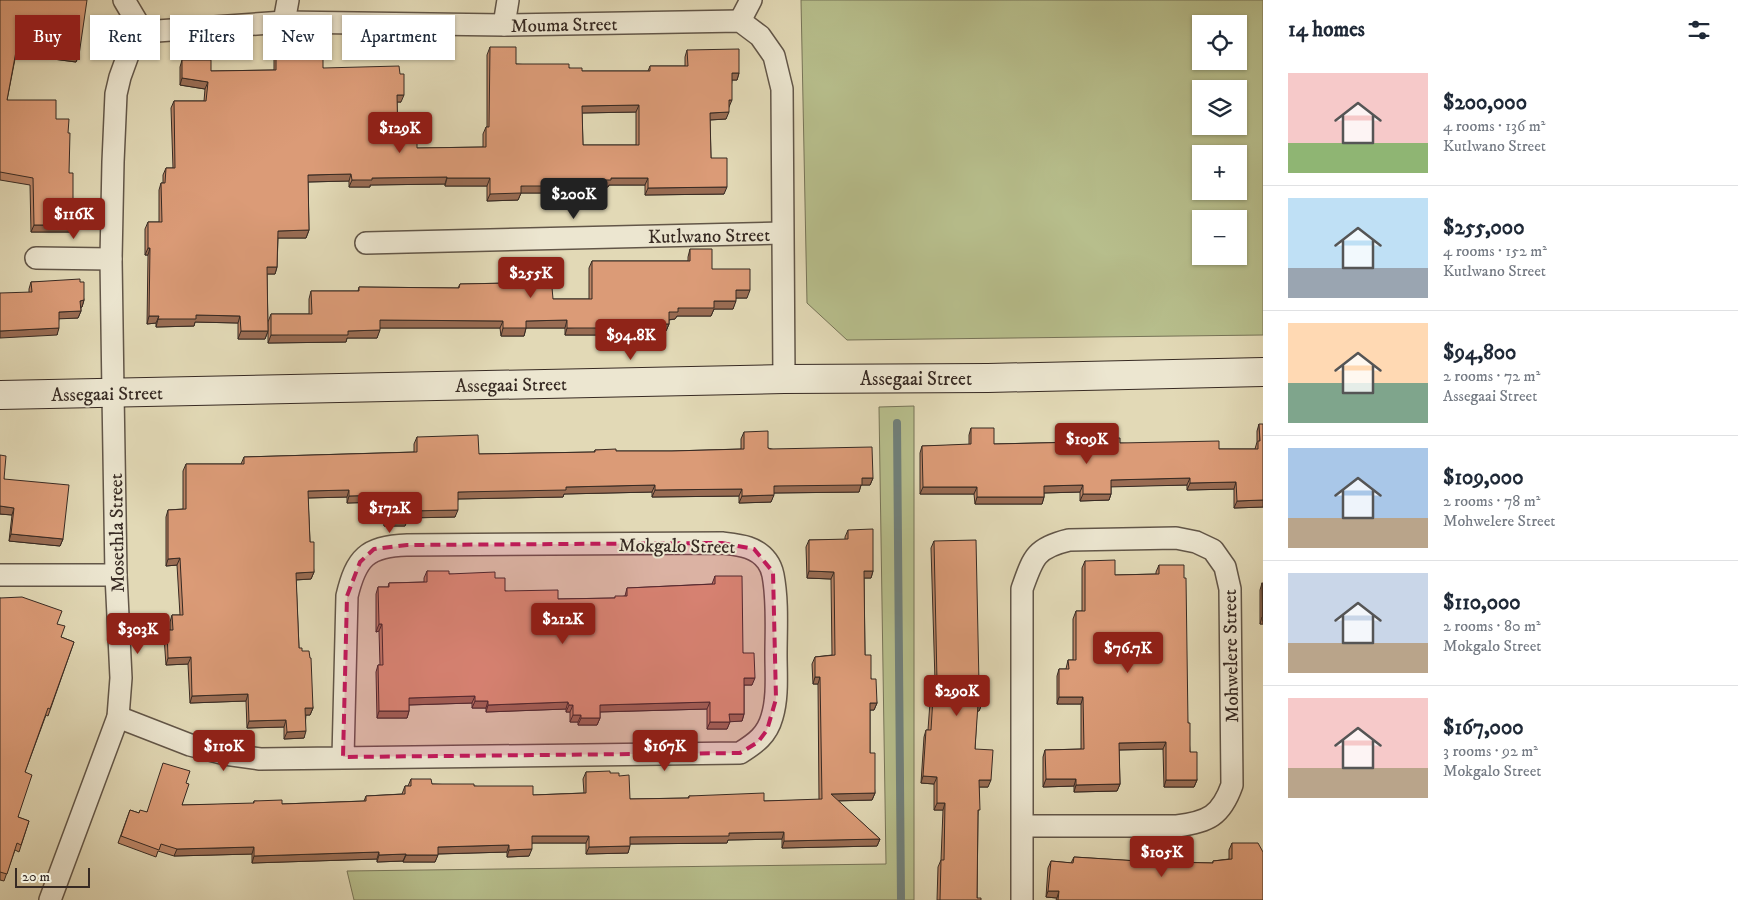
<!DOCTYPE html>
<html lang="en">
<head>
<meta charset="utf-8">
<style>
	body { margin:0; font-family:"IM FELL DW Pica",serif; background:#f2f2f3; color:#1f2937; height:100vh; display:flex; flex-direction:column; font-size:19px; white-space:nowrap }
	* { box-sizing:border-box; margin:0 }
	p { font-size:16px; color:#747a83 }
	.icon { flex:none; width:28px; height:28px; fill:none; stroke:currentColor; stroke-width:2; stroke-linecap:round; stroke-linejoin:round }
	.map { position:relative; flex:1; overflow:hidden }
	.drawer { display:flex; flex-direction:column; background:#fff; width:475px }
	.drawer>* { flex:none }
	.guide { position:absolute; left:15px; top:15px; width:475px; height:45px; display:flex; gap:10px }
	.controls { position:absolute; left:1192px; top:15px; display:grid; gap:10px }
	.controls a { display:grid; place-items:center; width:55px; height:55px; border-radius:0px; background:#fff; box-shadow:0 1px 4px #0004; font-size:25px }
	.scale { position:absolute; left:15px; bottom:12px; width:75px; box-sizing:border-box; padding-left:5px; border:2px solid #372a23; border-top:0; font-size:14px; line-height:18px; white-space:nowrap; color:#372a23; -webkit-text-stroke:4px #ece6d0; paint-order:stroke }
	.price { position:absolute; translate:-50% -42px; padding:0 11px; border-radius:5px; background:#8f2418; color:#fff; font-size:16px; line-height:32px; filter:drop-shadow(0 1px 2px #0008) }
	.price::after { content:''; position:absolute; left:50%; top:30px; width:15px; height:11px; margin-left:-8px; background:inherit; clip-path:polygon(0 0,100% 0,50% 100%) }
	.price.current { background:#222; color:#fff }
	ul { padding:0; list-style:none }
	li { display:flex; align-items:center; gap:15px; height:125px; padding:0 25px }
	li+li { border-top:1px solid #e0e1e3 }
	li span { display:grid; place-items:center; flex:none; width:140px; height:100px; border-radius:0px; color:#555 }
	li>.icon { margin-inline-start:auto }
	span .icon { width:60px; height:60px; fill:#fffc; stroke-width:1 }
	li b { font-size:21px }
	h2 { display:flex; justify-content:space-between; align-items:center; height:60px; padding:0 25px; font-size:21px }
	.chip { padding:0 18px; border-radius:0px; background:#fff; box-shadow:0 1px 4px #0004; font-size:18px; line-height:45px }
	.chip.current { background:#8f2418; color:#fff }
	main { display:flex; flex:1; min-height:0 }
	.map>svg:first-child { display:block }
	.green { fill:#b7be8c; stroke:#777458; fill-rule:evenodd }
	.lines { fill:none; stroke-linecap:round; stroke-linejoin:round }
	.stream { stroke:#70807b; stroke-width:8 }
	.street-casing { stroke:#625648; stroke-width:24 }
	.secondary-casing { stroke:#372a23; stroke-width:30 }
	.street { stroke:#ece6d0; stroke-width:21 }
	.secondary { stroke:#ece6d0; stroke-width:28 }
	.wall { fill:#bc8566; stroke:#372a23; fill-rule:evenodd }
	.shaded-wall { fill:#996c53; stroke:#372a23 }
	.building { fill:#db9b77; stroke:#372a23; fill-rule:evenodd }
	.marked { fill:#c2185b; fill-opacity:0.2; stroke:#c2185b; stroke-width:4; stroke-dasharray:10 6; stroke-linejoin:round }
	.labels { text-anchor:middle; stroke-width:4; stroke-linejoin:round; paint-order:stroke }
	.street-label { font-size:19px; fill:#372a23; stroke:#ece6d0 }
</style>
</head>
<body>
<main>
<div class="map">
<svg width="1263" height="900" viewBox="0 0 1263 900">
	<rect width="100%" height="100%" fill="#e2d9b6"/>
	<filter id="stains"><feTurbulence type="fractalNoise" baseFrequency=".004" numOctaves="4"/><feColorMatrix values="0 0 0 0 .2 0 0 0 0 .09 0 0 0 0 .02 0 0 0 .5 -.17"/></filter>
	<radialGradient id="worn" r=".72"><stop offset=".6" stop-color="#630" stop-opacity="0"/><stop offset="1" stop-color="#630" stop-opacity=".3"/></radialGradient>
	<g class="green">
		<path d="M801,0h462v335l-416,5 -40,-37zM1201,24h38v37h-38zM1201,89h38v37h-38zM1201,154h38v37h-38zM1201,219h38v37h-38z"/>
		<polygon points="914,406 914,900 354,900 347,871 886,864 879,407"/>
	</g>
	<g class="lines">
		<polyline class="stream" points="897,423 901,900"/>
		<g class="street-casing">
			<g id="street">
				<polyline points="124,0 143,32"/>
				<polyline points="740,21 751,0"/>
				<polyline points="284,22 288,0"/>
				<polyline points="504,25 508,0"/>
				<polyline points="366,243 782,233"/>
				<polyline points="36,258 111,259"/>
				<polyline points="0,575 116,575"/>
				<path d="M118,717l72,28 35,9 35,5 480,-6c16,-10 27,-18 32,-36 6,-20 4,-42 4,-62 0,-26 2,-54 -3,-80 -1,-5 -3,-10 -6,-14 -11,-15 -28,-16 -45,-18l-315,2c-40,1 -51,13 -60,51l-4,161"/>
				<polyline points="50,900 118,717 121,678 116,575 113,393 111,259 113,162 116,94 120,77 128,55 143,32 284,22 504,25 740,21 760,36 774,56 782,89 784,379"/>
				<path d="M1022,900v-311c11,-31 13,-41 47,-49l107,-2 20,4 17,8 12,17 5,22 2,196c-11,31 -24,37 -55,41h-154"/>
			</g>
		</g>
		<g class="secondary-casing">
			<polyline id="secondary" points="0,395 784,379 988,378 1263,372"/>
		</g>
		<use href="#street" class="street"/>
		<use href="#secondary" class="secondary"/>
	</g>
	<g class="wall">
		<polygon points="0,0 79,55 76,62 16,54 7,100 56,119 69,173 73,225 71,232 31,232 30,185 0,180"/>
		<path d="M490,47l26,17 53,4 13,3h66l2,-5h35v-9l2,-7 52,23 -2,7h-5l-3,27 -3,12 -16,1 1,38 13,36 -79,1v-10h-36l-1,2h-38l-2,6h-47l-3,7 -31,1v-15h-42v-2l-75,1v2h-21v-6l-41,1 1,48 -3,8h-28l-1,29 -2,7h-8l1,57 -3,8h-27v-16l-43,-1 -1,4 -38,1v-4l-9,1 1,-69h-3v-26l3,-7h11v-32l2,-7h2v-8l3,-7h7l-2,-60 3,-7h30l1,-12 -25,-4v-18l2,-7 29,11 63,-1v-15l2,-7 27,1 20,19 78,34h-4l1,41 19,5 66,-1v-13l3,-7h1v-72zM636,112v33h-53l-1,-32z"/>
		<polygon points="690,249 712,269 747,298 736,298 733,309 714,309 711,316 677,316 675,319 669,320 669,324 666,331 632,332 630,335 565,335 565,328 526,328 524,336 501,336 500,328 380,328 377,338 347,338 346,342 268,343 268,322 271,314 309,314 309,299 311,291 358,291 359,287 458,288 460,284 509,283 512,273 532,277 553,299 589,299 589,268 592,261 688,261 688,257"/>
		<polygon points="31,282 80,282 84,300 82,307 81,307 81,311 78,318 59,318 57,335 29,292 29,289"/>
		<polygon points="1259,424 1263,507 1234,508 1234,489 1187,490 1187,485 1111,486 1111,494 1109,500 1080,501 1080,492 1044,493 1044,497 1042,504 975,504 974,494 920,494 920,453 922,446 969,445 969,435 971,428 994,444 1079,442 1079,438 1082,431 1115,438 1120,443 1219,449 1255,449 1257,442 1257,431"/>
		<polygon points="744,432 768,448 873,478 870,485 861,485 859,492 774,493 771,502 739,503 739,496 652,497 652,492 564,494 563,497 458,499 455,517 408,518 405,526 384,526 383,502 347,503 347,497 308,498 310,542 314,572 311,579 296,580 299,648 302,651 313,708 310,715 306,715 304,738 284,739 284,727 247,728 246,701 190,703 188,664 166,665 164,637 167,630 170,630 170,622 172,615 180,615 177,565 166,566 166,517 168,510 183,509 183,471 186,464 241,464 244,457 414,452 414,444 417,437 479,454 594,452 595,450 616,451 672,451 741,449 741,439"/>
		<polygon points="0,455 4,479 63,539 60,546 9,541 12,515 0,514"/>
		<polygon points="848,530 873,571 871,578 864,578 865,655 877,703 874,710 870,710 870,753 875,793 872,800 838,801 880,839 877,846 782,848 782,839 728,840 727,843 630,844 628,853 586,854 586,843 532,843 529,856 507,857 507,852 438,854 435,862 403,862 403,861 377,862 377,859 252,863 252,854 174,856 158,851 156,857 118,843 130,810 139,813 147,812 186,783 182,805 253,804 254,801 282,804 364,801 366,796 402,794 405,786 408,786 411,779 432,784 474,786 533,795 584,793 583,779 586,772 610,773 619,776 630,799 688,798 689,796 764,801 819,800 818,684 813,684 812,664 815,657 832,655 831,579 807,578 806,547 809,540 845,540 845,537"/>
		<polygon points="934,541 979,684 982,704 979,711 977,711 975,749 988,787 979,787 978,816 977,898 981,900 937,900 938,867 941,860 943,810 934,810 934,784 921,783 924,737 926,730 928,730 931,688 934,681 935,681 931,548"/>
		<polygon points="1085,561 1115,575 1156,574 1156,572 1159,565 1188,723 1190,752 1197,780 1194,787 1164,787 1163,749 1119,750 1120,784 1117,791 1074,792 1074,786 1043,787 1043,757 1045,750 1081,749 1081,704 1057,704 1057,676 1059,669 1066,669 1068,660 1073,660 1073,619 1076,611 1082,611 1082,568"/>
		<polygon points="427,571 449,574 495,578 505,591 558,599 614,598 625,596 627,588 712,584 715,576 743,653 752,685 744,685 744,714 742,721 730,721 727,729 707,729 707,709 600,712 600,718 597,725 578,725 578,722 570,722 570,712 566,712 566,709 486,712 486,708 472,708 472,703 409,705 409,711 407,718 377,718 376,672 378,665 380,665 379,631 376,632 376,594 378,587 388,587 389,583 424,582 424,578"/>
		<polygon points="1262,583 1263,624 1260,624 1260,590"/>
		<polygon points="0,598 57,624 61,637 74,642 48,716 46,715 25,772 18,817 29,821 19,852 15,850 4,881 0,880"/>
		<polygon points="1232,843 1263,900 1056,900 1057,898 1046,897 1048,868 1051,861 1071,863 1074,857 1137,861 1137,858 1140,851 1166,862 1213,863 1213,861 1229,859 1229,850"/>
	</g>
	<g class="shaded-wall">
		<polygon points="17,46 79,55 76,62 14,54"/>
		<polygon points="732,73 739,73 737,80 729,80"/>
		<polygon points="182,78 208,82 205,89 180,85"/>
		<polygon points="397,95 404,95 401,102 395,102"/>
		<polygon points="729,100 732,100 729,107 726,108"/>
		<polygon points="639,105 636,112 580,113 582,106"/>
		<polygon points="729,112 726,119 708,120 710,113"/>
		<polygon points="351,174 349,181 306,182 308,175"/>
		<polygon points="447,177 445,184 370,185 370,187 349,187 352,180 372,178"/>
		<polygon points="447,178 490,178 487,186 445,186"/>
		<polygon points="611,178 648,178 645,185 609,185 608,187 570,187 568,193 521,193 518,200 487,201 490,194 521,186 570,180"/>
		<polygon points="727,187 724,194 645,195 648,188"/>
		<polygon points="34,225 73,225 71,232 31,232"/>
		<polygon points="309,230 306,238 275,238 278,231"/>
		<polygon points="148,248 150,248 148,255 145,255"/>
		<polygon points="267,267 277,267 275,274 265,274"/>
		<polygon points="736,290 750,290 747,298 733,298"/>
		<polygon points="84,300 82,307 78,308 80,301"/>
		<polygon points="714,301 736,301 733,309 714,309 711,316 677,316 675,319 666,320 669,312 678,308"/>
		<polygon points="81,311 78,318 56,319 59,312"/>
		<polygon points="196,315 240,316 238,323 195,322 194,326 156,327 158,319"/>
		<polygon points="149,316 159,316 156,323 147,324"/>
		<polygon points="380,320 503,321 500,328 377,328"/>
		<polygon points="567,320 565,328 526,328 524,336 501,336 503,328 526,321"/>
		<polygon points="633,324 669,324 666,331 632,332 630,335 565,335 567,328"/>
		<polygon points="59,328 57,335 0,338 0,331"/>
		<polygon points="380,330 377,338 347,338 346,342 268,343 271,335 348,331"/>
		<polygon points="241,331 268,331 265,339 238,339"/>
		<polygon points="862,478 873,478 870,485 861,485 859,492 771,493 774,486"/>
		<polygon points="1190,478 1187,485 1108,487 1111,480"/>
		<polygon points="1236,482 1234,489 1187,490 1190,483"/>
		<polygon points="655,485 652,492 564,494 563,497 455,499 458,492 566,487"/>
		<polygon points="1083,485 1080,492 1041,493 1044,486"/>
		<polygon points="923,487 977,487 974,494 920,494"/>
		<polygon points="742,489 739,496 652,497 655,490"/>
		<polygon points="349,490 347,497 305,498 308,491"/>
		<polygon points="1083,494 1111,494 1109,500 1080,501"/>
		<polygon points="385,495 383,502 347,503 349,496"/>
		<polygon points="774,495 771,502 739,503 742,496"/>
		<polygon points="977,497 1044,497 1042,504 975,504"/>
		<polygon points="1263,500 1263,507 1234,508 1237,501"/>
		<polygon points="0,506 14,508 12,515 0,514"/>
		<polygon points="458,510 455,517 405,518 407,511"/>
		<polygon points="386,519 408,519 405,526 384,526"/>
		<polygon points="11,534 63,539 60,546 9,541"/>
		<polygon points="180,558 177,565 166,566 168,559"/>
		<polygon points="809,571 834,572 831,579 807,578"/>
		<polygon points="864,571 873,571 871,578 861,578"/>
		<polygon points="314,572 311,579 293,580 296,573"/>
		<polygon points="1262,617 1263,624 1260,624"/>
		<polygon points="379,624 382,624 379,631 376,632"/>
		<polygon points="191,657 188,664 166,665 168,658"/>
		<polygon points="815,677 820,677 818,684 813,684"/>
		<polygon points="744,678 755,678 752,685 742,685"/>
		<polygon points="248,694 246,701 190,703 192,696"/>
		<polygon points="475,696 472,703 406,705 409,698"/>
		<polygon points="1059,697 1083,697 1081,704 1057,704"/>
		<polygon points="475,701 488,701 486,708 472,708"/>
		<polygon points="568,702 566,709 486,712 488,705"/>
		<polygon points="710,702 707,709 597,712 600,705"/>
		<polygon points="870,703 877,703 874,710 868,710"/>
		<polygon points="978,704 982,704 979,711 975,711"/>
		<polygon points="569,705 573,705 570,712 566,712"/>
		<polygon points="305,708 313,708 310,715 303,715"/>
		<polygon points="379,711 409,711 407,718 377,718"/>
		<polygon points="729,714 744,714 742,721 727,722"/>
		<polygon points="573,715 581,715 578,722 570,722"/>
		<polygon points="581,718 600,718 597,725 578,725"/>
		<polygon points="286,720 284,727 247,728 249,721"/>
		<polygon points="710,722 730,722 727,729 707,729"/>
		<polygon points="306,731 304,738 284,739 287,732"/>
		<polygon points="1166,742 1163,749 1116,750 1119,743"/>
		<polygon points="923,776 937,777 934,784 921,783"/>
		<polygon points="1046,779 1076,779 1074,786 1043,787"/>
		<polygon points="979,780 991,780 988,787 977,787"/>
		<polygon points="1166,780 1197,780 1194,787 1164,787"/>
		<polygon points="1120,784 1117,791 1074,792 1076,785"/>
		<polygon points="875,793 872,800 828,801 831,794"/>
		<polygon points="937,803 945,803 943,810 934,810"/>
		<polygon points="784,832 782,839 728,840 727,843 628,844 630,837 729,833"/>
		<polygon points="532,836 589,836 586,843 529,843"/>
		<polygon points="880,839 877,846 782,848 784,841"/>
		<polygon points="509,845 507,852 435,854 438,847"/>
		<polygon points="630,846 628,853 586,854 589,847"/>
		<polygon points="254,847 252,854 174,856 177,849"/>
		<polygon points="532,849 529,856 507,857 509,850"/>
		<polygon points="379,852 377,859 252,863 254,856"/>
		<polygon points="406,854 403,861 377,862 379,855"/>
		<polygon points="406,855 438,855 435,862 403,862"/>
		<polygon points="1048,891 1059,891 1057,898 1046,897"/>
	</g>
	<g class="building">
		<polygon points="0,0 87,0 79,55 17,46 7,100 56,100 56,119 69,119 68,133 70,133 69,173 73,173 73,225 34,225 33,178 0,172"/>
		<path d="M490,47h26v17h53v4h13v3h68v-5h38l-1,-16 52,-1v24h-7v27h-3v12l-19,1 1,45h16v29l-79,1v-10h-37v2h-41v6h-49v7l-31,1v-16h-43v-1l-75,1v2h-20l-1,-6 -43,1 1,55 -31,1 -1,36h-10l1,64h-27l-1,-15 -44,-1v4h-38l1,-3h-10l1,-68h-2v-26h14l-1,-39h4l1,-15h9l-1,-67h32l2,-19 -26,-4v-18h29v11l65,-1v-22h27v1h20v19l76,-2 1,8h4v21h-7l1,48h19v5l69,-1v-20h3zM639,105v40h-56l-1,-39z"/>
		<polygon points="690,249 712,249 712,269 750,269 750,290 736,290 736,301 714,301 714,308 678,308 678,312 669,312 669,324 633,324 633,328 567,328 567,320 526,321 526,328 503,328 503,321 380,320 380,330 348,331 348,335 271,335 271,314 312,314 311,291 359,291 359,287 459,288 460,284 512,283 512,273 532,273 532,277 551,276 553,299 592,299 592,261 690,261"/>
		<polygon points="80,279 80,282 84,282 84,300 80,301 81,311 59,312 59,328 0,331 0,293 32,292 31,282"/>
		<polygon points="1259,424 1263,424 1263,500 1237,501 1236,482 1190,483 1190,478 1111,480 1111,494 1083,494 1083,485 1044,486 1044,497 977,497 977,487 923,487 922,446 971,444 971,428 994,428 994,444 1082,442 1082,431 1115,431 1115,438 1120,438 1120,443 1219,441 1219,449 1258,449 1258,441 1260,441"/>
		<polygon points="768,431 768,448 770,449 872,447 873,478 862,478 862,485 774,486 774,495 742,496 742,489 655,490 655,485 566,487 566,490 458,492 458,510 407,511 408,519 386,519 385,495 349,496 349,490 308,491 310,542 314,542 314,572 296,573 299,648 302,648 302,651 309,651 310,658 311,658 313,708 305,708 306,731 287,732 286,720 249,721 248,694 192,696 191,657 168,658 167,630 173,630 172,615 183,615 180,558 168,559 168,510 186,509 186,464 244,464 244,457 417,452 417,437 478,435 479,454 595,452 595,450 616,449 616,451 672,451 744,449 744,432"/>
		<polygon points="0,455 6,456 4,479 69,485 63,539 11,534 14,508 0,506"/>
		<polygon points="873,529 873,571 864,571 865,655 871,655 871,679 876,679 877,703 870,703 870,753 875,753 875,793 831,794 880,839 784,841 784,832 729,833 729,836 630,837 630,846 589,847 589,836 532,836 532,849 509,850 509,845 438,847 438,855 406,855 406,854 379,855 379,852 254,856 254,847 177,849 161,844 159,850 121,836 130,810 139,813 140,810 147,812 163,763 190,771 186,783 189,784 182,805 254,803 254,801 282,800 282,804 366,801 366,796 405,794 405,786 411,786 411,779 431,779 432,784 474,784 474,786 533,786 533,795 586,793 586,772 610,771 610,773 619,773 619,776 629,775 630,799 689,798 689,796 764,793 764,801 822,799 820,677 815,677 815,657 835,655 834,572 809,571 809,540 848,539 848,530"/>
		<polygon points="976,540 979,684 983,684 982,704 978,704 975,749 993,750 991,780 979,780 980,810 978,810 977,898 981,898 981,900 940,900 941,860 944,860 945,803 937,803 937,777 923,776 926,730 931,730 934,681 937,681 934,541"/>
		<polygon points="1115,560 1115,575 1159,574 1159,565 1184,565 1184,578 1186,578 1188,723 1190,723 1190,752 1197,752 1197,780 1166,780 1166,742 1119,743 1120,784 1076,785 1076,779 1046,779 1045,750 1084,749 1083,697 1059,697 1059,669 1069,669 1068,660 1076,660 1076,611 1085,611 1085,561"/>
		<polygon points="427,571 449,571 449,574 495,572 495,578 505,578 505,591 558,590 558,599 615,598 615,596 627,596 627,588 715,584 715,576 742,576 743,653 754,653 755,678 744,678 744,714 729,714 730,722 710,722 710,702 600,705 600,718 581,718 581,715 573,715 573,705 569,705 568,702 488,705 488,701 475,701 475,696 409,698 409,711 379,711 378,665 383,665 382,624 379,624 378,587 389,587 389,583 427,582"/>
		<rect x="1262" y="583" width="1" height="34"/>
		<polygon points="22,597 62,611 57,624 65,626 61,637 74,642 50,709 48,708 25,772 32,775 18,817 29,821 21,845 17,843 7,874 0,872 0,598"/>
		<polygon points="1232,843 1258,843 1263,852 1263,900 1058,900 1059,891 1048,891 1051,861 1073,863 1074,857 1139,861 1140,851 1166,851 1166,862 1213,863 1213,861 1232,859"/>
	</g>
	<path class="marked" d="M722,543l32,6 19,23 3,127 -9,31 -9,12 -18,11 -397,4 4,-161 13,-34 14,-13 33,-4z"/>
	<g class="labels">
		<g class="street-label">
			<text transform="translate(564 24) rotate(-1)" y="7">Mouma Street</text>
			<text transform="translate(709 235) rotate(-1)" y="7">Kutlwano Street</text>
			<text x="916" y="385">Assegaai Street</text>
			<text transform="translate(511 384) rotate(-1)" y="7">Assegaai Street</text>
			<text transform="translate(107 393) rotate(-1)" y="7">Assegaai Street</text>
			<text transform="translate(116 533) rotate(-91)" y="7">Mosethla Street</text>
			<text transform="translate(677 545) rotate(1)" y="7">Mokgalo Street</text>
			<text transform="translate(1230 656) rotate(-91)" y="7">Mohwelere Street</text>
		</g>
	</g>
	<rect width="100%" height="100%" filter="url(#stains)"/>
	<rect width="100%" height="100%" fill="url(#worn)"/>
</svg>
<div class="controls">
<a><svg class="icon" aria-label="locate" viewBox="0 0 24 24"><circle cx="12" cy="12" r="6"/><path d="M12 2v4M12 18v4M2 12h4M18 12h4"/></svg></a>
<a><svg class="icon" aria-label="layers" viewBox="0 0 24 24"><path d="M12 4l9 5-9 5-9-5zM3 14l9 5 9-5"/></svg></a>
<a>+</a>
<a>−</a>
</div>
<div class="scale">20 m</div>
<b class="price" style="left:400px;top:154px">$129K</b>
<b class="price current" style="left:574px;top:220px">$200K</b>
<b class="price" style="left:74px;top:240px">$116K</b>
<b class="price" style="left:531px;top:299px">$255K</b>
<b class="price" style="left:631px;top:361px">$94.8K</b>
<b class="price" style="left:1087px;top:465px">$109K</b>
<b class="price" style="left:390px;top:534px">$172K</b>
<b class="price" style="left:563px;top:645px">$212K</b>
<b class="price" style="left:138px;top:655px">$303K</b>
<b class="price" style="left:1128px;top:674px">$76.7K</b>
<b class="price" style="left:957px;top:717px">$290K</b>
<b class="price" style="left:224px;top:772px">$110K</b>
<b class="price" style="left:665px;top:772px">$167K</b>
<b class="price" style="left:1162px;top:878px">$105K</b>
<div class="guide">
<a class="chip current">Buy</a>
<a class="chip">Rent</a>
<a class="chip">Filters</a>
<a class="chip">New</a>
<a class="chip">Apartment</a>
</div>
</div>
<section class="drawer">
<h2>14 homes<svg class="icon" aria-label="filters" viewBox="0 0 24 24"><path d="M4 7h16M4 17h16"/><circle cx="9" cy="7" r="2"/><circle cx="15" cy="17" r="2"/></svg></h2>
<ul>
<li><span style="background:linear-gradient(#f6c9c9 70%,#8fb573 0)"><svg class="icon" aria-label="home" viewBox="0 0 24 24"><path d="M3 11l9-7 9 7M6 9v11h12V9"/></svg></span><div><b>$200,000</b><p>4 rooms · 136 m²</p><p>Kutlwano Street</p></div></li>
<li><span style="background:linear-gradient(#bfe0f5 70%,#9aa5b1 0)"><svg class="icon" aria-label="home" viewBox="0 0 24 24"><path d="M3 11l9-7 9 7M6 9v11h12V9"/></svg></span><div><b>$255,000</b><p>4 rooms · 152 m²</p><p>Kutlwano Street</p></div></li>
<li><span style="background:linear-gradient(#ffd9b3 60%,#7fa58c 0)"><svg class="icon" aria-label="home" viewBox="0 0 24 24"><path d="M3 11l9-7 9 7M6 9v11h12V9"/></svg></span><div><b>$94,800</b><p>2 rooms · 72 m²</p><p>Assegaai Street</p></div></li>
<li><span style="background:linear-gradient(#a9c7e8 70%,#b9a48a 0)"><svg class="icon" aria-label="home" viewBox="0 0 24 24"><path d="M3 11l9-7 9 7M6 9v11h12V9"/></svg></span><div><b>$109,000</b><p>2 rooms · 78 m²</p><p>Mohwelere Street</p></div></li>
<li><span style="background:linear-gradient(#c9d6e8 70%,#b9a48a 0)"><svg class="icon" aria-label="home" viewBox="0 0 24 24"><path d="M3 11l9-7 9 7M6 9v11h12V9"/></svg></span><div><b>$110,000</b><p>2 rooms · 80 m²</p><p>Mokgalo Street</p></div></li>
<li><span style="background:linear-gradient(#f6c9c9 70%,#b9a48a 0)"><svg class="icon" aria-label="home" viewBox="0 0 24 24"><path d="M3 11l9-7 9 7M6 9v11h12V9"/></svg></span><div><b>$167,000</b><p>3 rooms · 92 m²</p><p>Mokgalo Street</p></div></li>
</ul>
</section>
</main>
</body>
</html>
